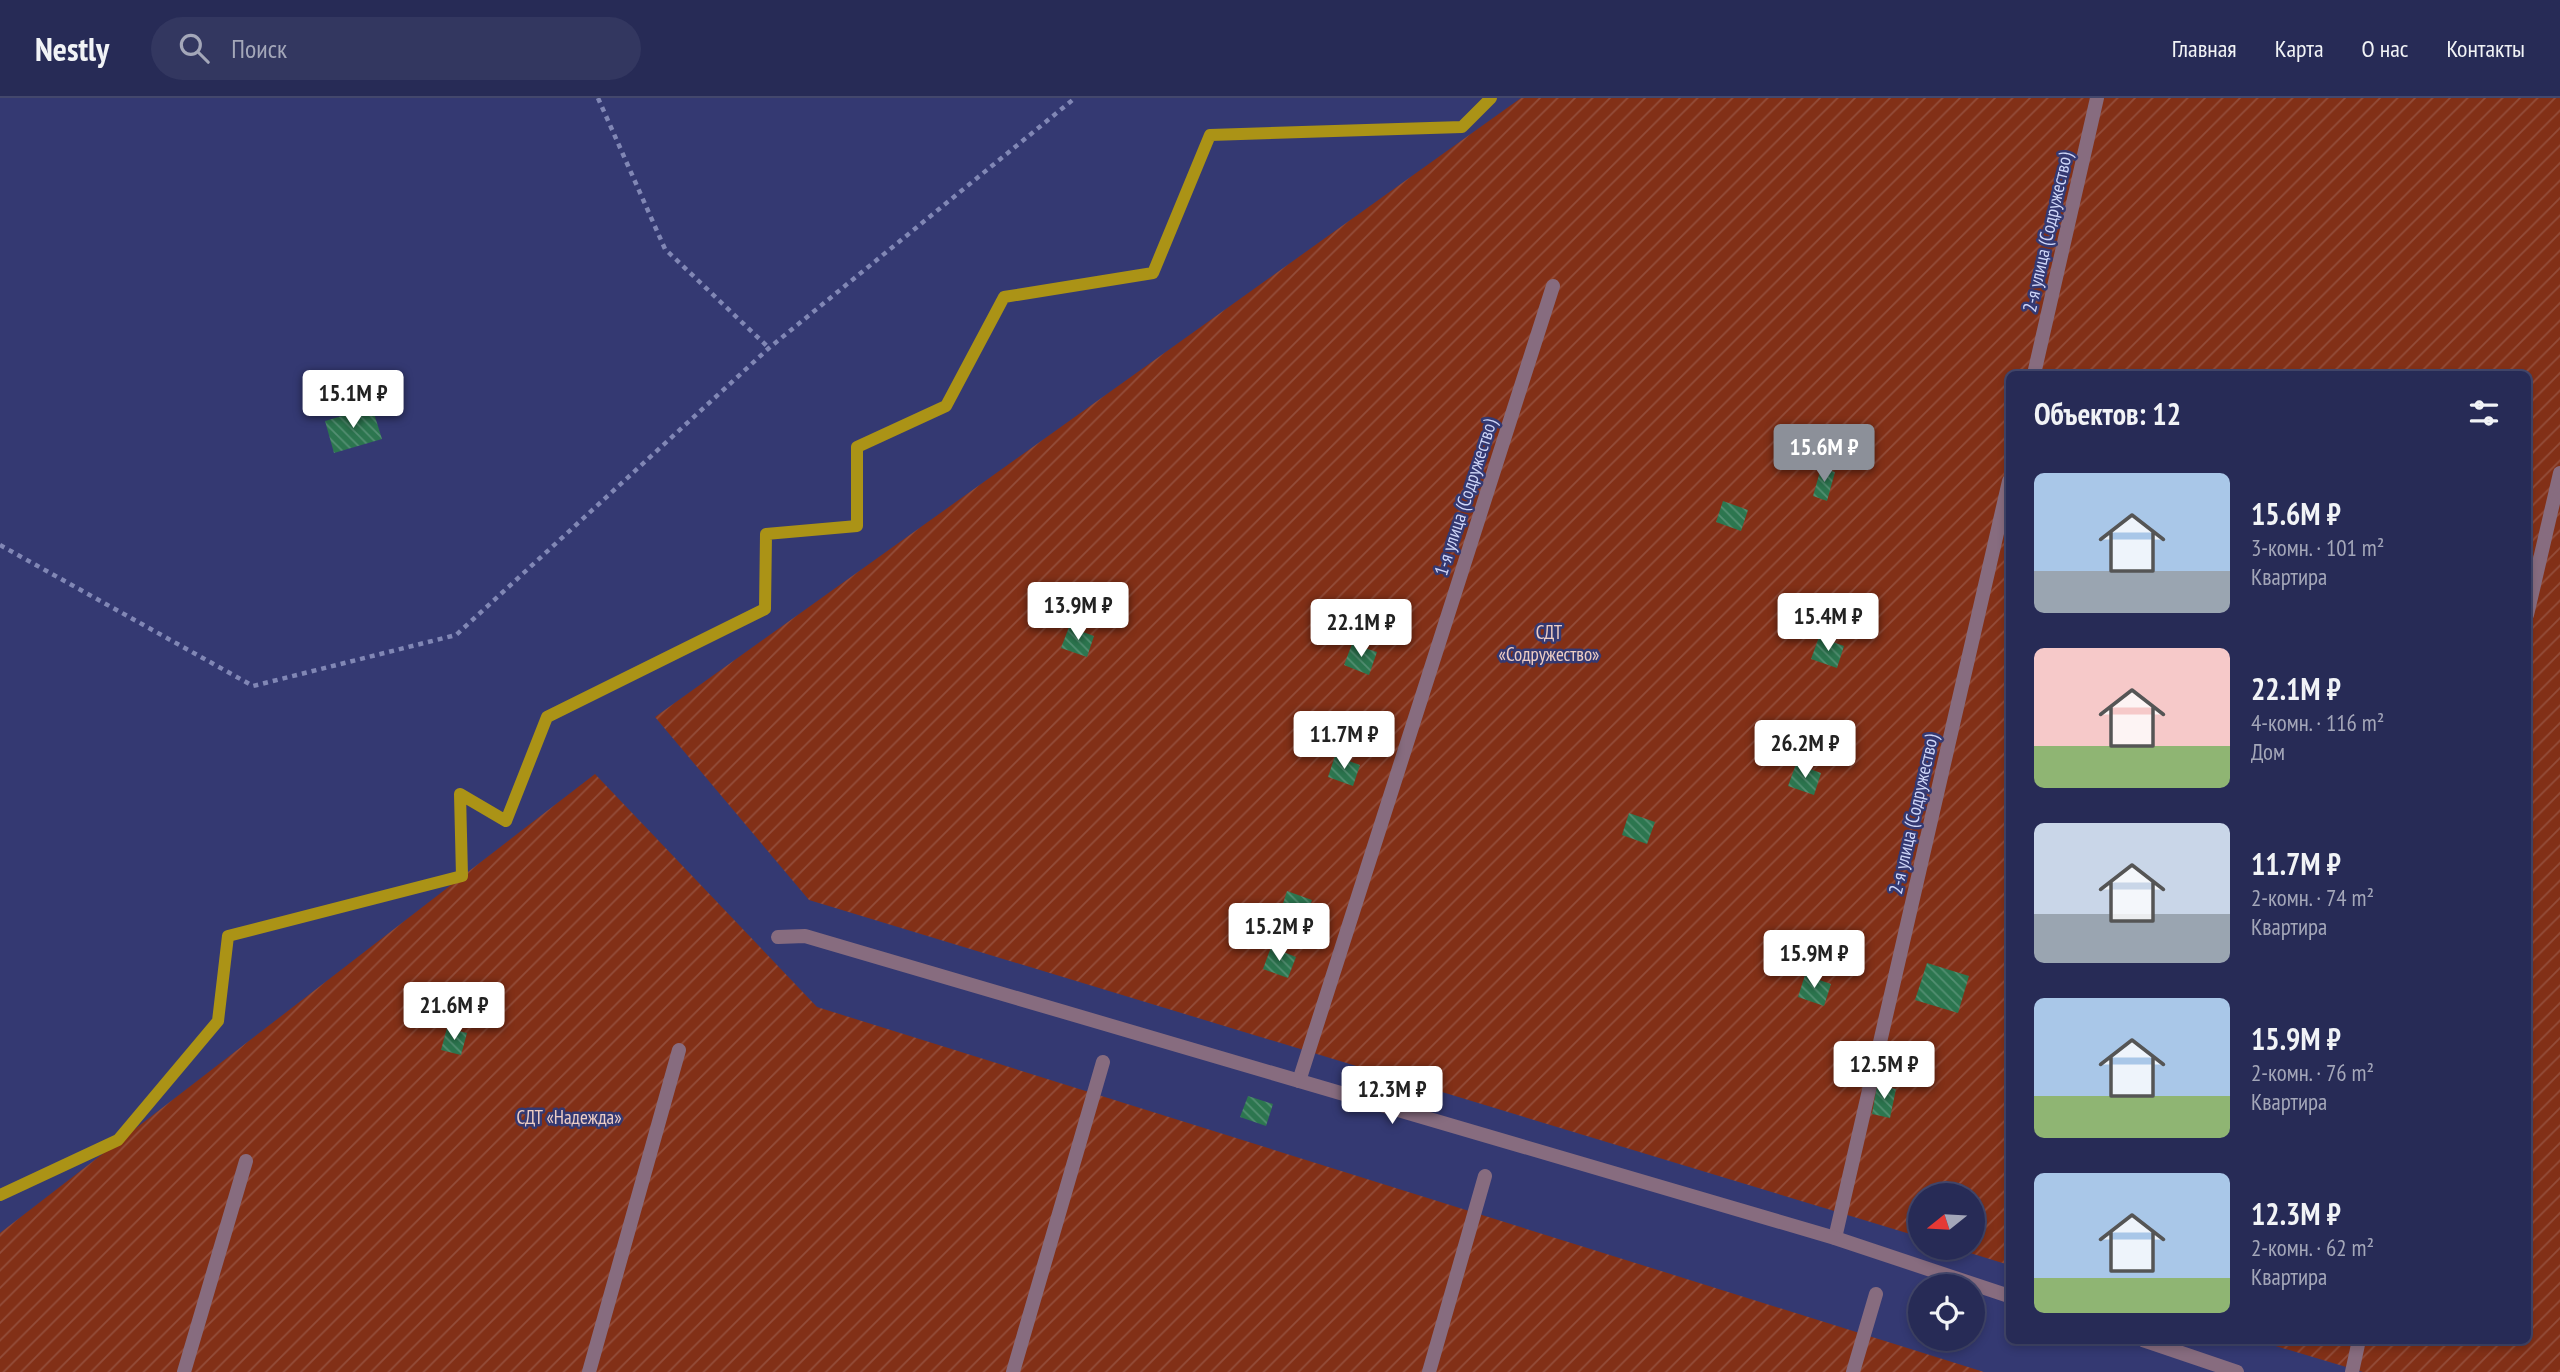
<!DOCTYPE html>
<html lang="ru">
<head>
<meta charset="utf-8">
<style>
	body { margin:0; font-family:"PT Sans Narrow",sans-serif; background:#333760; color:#f1f3f6; height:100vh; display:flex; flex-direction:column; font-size:26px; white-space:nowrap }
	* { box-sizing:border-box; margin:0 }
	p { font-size:23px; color:#a4a7b9 }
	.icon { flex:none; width:38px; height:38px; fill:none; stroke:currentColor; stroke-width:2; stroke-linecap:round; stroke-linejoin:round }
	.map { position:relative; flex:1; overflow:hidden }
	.drawer { position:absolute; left:2006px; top:273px; width:525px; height:973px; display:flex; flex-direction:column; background:#272b56; border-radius:10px; box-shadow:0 4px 10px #0003,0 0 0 2px #43476c }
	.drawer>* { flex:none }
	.needle { width:46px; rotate:252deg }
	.buttons { position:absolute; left:1908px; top:1085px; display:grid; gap:14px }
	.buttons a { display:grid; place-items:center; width:77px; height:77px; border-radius:50%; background:#272b56; box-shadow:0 4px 10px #0003,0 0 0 2px #43476c; font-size:35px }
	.price { position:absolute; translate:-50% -60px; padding:0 16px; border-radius:7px; background:#fff; color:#222; font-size:23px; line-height:46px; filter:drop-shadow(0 2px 4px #0008) }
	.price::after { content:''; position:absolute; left:50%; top:42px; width:21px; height:16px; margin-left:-10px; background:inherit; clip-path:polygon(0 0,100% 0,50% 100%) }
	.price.on { background:#8c9099; color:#fff }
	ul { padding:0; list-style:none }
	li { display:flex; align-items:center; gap:21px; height:175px; padding:0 28px }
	li span { display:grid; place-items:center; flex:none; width:196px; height:140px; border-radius:10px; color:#555 }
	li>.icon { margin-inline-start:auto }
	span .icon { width:84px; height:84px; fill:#fffc; stroke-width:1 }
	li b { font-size:30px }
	h2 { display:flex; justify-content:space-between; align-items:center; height:84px; padding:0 28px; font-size:30px }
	header { display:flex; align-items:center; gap:42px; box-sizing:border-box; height:98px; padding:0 35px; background:#272b56; border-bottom:2px solid #43476c }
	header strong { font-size:33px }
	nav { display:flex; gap:38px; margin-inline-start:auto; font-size:24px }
	.search { width:490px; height:63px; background:#333760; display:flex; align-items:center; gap:18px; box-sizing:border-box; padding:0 24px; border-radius:38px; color:#a4a7b9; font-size:26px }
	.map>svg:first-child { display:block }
	.garden { fill:url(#garden-furrows) }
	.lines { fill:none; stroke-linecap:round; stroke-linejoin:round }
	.stream { stroke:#ab9316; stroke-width:12 }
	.building { fill:url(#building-back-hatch) }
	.path { stroke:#8187b5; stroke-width:4.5; stroke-dasharray:5 5; stroke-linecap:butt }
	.service { stroke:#876c7f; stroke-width:14 }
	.minor { stroke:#876c7f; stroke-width:14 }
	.labels { text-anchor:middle; stroke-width:5; stroke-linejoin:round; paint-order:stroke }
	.street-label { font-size:19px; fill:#cfd6f8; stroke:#343972 }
	.park-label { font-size:19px; fill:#eecec4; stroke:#343972 }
</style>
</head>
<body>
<header>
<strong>Nestly</strong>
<div class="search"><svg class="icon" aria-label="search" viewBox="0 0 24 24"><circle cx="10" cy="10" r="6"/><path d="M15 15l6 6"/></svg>Поиск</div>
<nav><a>Главная</a><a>Карта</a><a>О нас</a><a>Контакты</a></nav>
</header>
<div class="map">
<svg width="2560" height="1274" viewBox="0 0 2560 1274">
	<defs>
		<pattern id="garden-furrows" width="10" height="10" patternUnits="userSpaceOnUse" patternTransform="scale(1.75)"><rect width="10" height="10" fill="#823017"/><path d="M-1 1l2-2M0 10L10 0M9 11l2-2" fill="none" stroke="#934d3a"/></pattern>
		<pattern id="building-back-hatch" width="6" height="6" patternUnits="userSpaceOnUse" patternTransform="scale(1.75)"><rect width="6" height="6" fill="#2c764f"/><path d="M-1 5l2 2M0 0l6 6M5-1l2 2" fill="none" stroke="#538f72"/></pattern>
	</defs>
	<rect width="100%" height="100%" fill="#343972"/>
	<g class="garden">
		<polygon points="1521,0 2560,0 2560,1274 2363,1274 2259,1243 2527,1242 2527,276 2009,276 2009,1167 1954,1150 1972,1150 1972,1097 1920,1097 1920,1139 809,802 655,619"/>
		<polygon points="595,676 817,909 1984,1274 0,1274 0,1135"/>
	</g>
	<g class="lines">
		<polyline class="stream" points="0,1097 118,1042 218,923 228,838 462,778 460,696 506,723 547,619 765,511 766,436 857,428 857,349 946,308 1004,199 1153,175 1210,37 1462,29 1491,0"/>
	</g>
	<g class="building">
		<polygon points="372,309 382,341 334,355 325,323"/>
		<polygon points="1821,370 1835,374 1827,403 1813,398"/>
		<polygon points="1723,403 1748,412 1741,433 1716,424"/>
		<polygon points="1069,529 1094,538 1087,559 1061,550"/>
		<polygon points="1819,539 1844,548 1837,570 1811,561"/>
		<polygon points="1352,546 1377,554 1369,577 1344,567"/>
		<polygon points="1335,658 1360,667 1353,688 1328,679"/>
		<polygon points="1796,666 1821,675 1814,697 1788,688"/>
		<polygon points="1629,715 1655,724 1647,746 1622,737"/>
		<polygon points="1287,793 1312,802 1305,823 1280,815"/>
		<polygon points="1271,849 1296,859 1288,880 1263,871"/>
		<polygon points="1927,865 1969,878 1958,915 1915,902"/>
		<polygon points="1805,877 1831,886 1824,908 1798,899"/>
		<polygon points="447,930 467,935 461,957 441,952"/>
		<polygon points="1877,987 1896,991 1890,1020 1872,1016"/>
		<polygon points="1248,998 1273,1006 1266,1028 1240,1019"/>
	</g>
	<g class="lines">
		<g class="path">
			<polyline points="598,0 665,151 769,250"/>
			<polyline points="0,447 253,588 456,537 769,250 1075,0"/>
		</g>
		<g class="service">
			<polyline points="2034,276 2097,0"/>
			<polyline points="2527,517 2560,375"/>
			<polyline points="1299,983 1553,188"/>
			<polyline points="1835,1140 2009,383"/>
			<polyline points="184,1274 246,1063"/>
			<polyline points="589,1274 679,952"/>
			<polyline points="1013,1274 1103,964"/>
			<polyline points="1429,1274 1485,1078"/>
			<polyline points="1853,1274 1876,1196"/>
			<polyline points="2352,1274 2359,1242"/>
		</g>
		<g class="minor">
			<polyline points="778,839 805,838 1835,1140 2009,1198"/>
			<polyline points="2143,1242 2237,1274"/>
		</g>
	</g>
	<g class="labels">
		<g class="street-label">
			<text transform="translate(2047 134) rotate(-77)" y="7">2-я улица (Содружество)</text>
			<text transform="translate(1465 399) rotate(-72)" y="7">1-я улица (Содружество)</text>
			<text transform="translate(1913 716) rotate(-77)" y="7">2-я улица (Содружество)</text>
		</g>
		<g class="park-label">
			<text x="1549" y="541">СДТ<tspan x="1549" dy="22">«Содружество»</tspan></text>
			<text x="569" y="1026">СДТ «Надежда»</text>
		</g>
	</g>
</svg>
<div class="buttons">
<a><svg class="needle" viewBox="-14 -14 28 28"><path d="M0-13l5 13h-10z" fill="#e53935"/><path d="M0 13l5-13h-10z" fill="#a4a7b9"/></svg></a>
<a><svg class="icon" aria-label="locate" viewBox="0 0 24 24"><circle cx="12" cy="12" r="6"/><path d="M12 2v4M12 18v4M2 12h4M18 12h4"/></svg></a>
</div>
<b class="price" style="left:353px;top:332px">15.1M ₽</b>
<b class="price on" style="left:1824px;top:386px">15.6M ₽</b>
<b class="price" style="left:1078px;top:544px">13.9M ₽</b>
<b class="price" style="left:1828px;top:555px">15.4M ₽</b>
<b class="price" style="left:1361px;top:561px">22.1M ₽</b>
<b class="price" style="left:1344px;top:673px">11.7M ₽</b>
<b class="price" style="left:1805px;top:682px">26.2M ₽</b>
<b class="price" style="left:1279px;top:865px">15.2M ₽</b>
<b class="price" style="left:1814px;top:892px">15.9M ₽</b>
<b class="price" style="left:454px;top:944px">21.6M ₽</b>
<b class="price" style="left:1884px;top:1003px">12.5M ₽</b>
<b class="price" style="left:1392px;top:1028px">12.3M ₽</b>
<section class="drawer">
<h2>Объектов: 12<svg class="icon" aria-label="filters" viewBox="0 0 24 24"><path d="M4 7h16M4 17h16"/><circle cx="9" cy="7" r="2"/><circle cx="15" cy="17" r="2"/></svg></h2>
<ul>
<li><span style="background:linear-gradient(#a9c7e8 70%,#9aa5b1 0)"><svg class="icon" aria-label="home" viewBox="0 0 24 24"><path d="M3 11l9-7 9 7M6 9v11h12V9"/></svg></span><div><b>15.6M ₽</b><p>3-комн. · 101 m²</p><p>Квартира</p></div></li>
<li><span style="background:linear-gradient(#f6c9c9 70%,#8fb573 0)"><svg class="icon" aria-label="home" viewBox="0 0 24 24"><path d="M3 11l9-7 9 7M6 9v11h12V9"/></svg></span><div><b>22.1M ₽</b><p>4-комн. · 116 m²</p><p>Дом</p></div></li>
<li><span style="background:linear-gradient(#c9d6e8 65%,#9aa5b1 0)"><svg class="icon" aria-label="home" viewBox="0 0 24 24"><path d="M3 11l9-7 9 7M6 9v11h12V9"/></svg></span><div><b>11.7M ₽</b><p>2-комн. · 74 m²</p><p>Квартира</p></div></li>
<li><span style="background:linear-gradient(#a9c7e8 70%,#8fb573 0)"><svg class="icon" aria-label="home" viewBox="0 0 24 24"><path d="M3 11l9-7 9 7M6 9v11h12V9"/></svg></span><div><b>15.9M ₽</b><p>2-комн. · 76 m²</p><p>Квартира</p></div></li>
<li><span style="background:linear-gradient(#a9c7e8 75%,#8fb573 0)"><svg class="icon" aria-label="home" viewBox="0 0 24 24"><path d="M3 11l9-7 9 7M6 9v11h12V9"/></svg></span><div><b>12.3M ₽</b><p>2-комн. · 62 m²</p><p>Квартира</p></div></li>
</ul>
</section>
</div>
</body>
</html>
